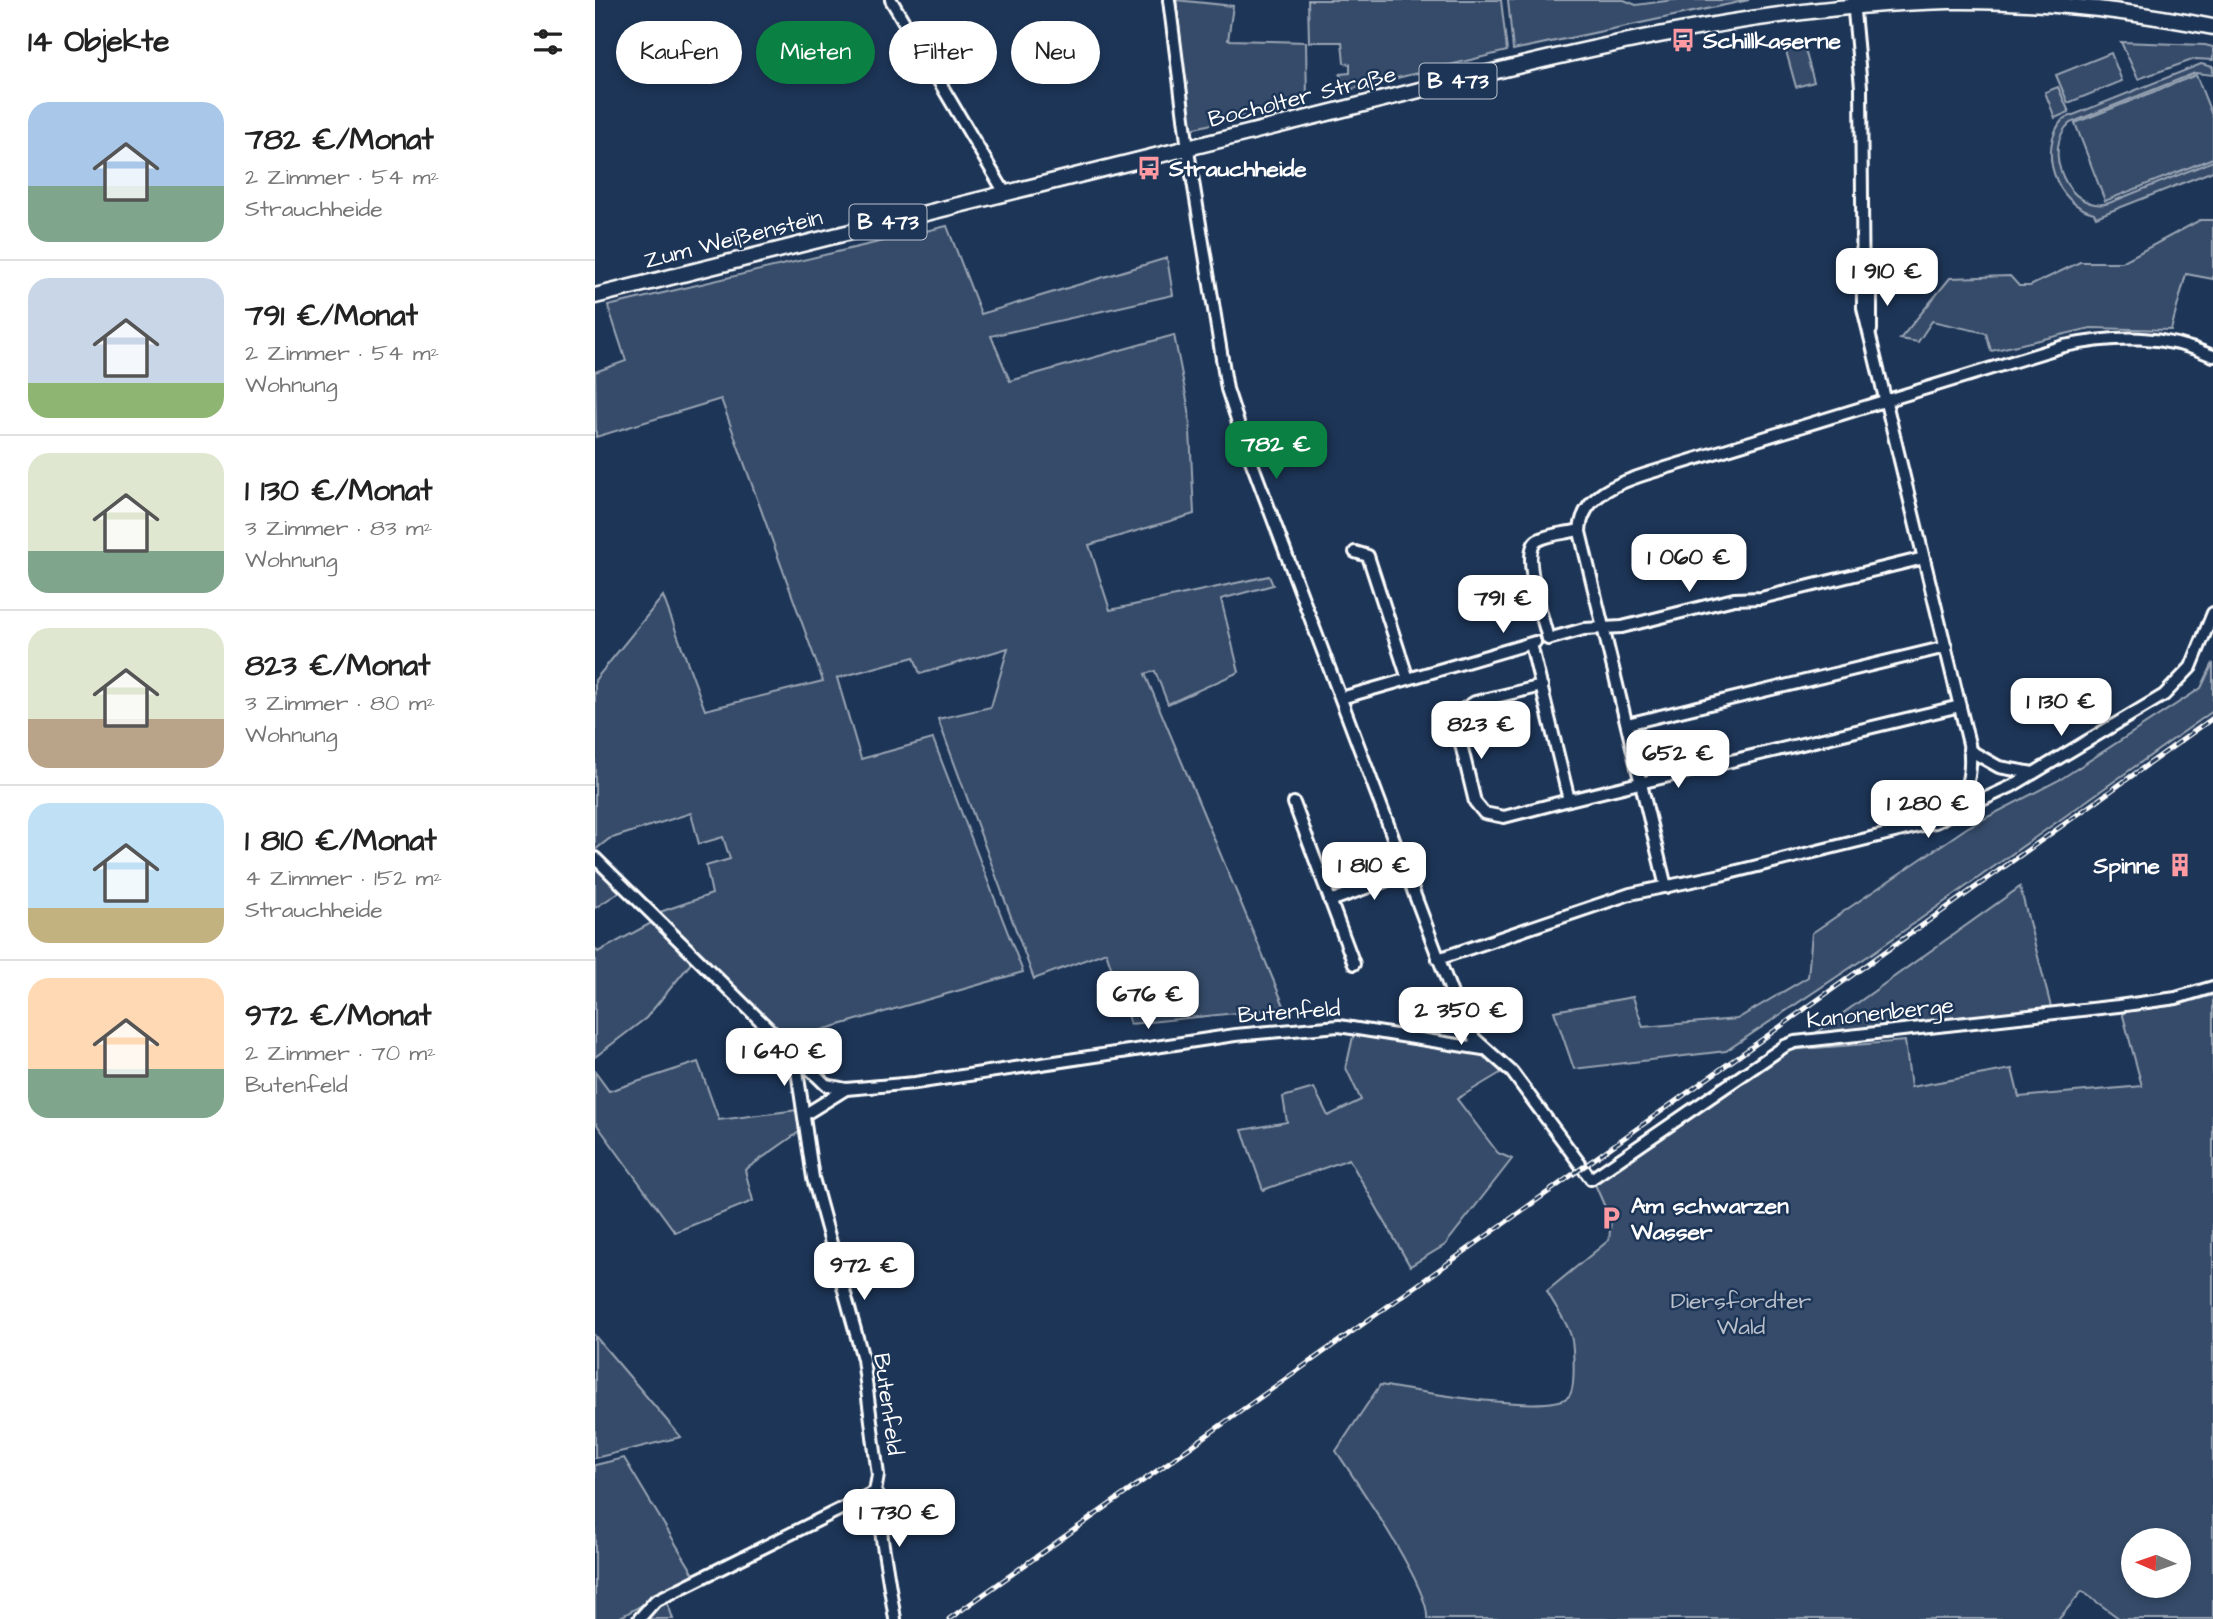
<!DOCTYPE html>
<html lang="de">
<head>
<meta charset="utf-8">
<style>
	body { margin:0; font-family:"Architects Daughter",sans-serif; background:#f6f6f6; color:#222; height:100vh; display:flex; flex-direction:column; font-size:26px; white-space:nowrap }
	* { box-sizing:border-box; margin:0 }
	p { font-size:23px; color:#767676 }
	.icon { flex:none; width:38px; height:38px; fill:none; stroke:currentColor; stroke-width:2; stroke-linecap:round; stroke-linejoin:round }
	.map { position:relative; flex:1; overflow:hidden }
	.sheet { display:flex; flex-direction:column; background:#fff; width:595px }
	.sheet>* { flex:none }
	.hud { position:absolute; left:21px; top:21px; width:665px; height:63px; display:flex; gap:14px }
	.needle { width:46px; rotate:272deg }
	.buttons { position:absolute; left:1526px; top:1528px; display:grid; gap:14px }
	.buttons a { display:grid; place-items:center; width:70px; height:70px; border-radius:50%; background:#fff; box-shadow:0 4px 10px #0003; font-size:35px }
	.price { position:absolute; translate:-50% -60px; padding:0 16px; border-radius:14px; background:#fff; color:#222; font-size:23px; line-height:46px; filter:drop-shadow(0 2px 4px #0008) }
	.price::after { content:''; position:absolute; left:50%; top:42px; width:21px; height:16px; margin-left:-10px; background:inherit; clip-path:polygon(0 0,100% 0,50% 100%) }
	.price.selected { background:#0b8043; color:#fff }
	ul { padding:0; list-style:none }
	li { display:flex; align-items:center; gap:21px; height:175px; padding:0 28px }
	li+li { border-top:2px solid #e0e0e0 }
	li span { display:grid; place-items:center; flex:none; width:196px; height:140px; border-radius:21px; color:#555 }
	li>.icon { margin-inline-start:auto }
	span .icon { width:84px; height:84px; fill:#fffc; stroke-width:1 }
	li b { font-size:30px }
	h2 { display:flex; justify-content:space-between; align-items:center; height:84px; padding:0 28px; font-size:30px }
	.chip { padding:0 24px; border-radius:32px; background:#fff; box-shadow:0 4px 10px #0003; font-size:24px; line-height:63px }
	.chip.selected { background:#0b8043; color:#fff }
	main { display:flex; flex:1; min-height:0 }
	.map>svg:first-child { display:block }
	.green { fill:#364b69; stroke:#9aa5b4; stroke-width:2; fill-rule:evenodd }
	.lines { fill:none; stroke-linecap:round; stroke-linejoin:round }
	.minor-casing { stroke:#fff; stroke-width:16 }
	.major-casing { stroke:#fff; stroke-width:19 }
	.minor { stroke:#1d3557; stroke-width:10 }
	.major { stroke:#1d3557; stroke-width:14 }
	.rail-casing { stroke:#fff; stroke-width:5 }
	.rail { stroke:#1d3557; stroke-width:2.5; stroke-dasharray:8; stroke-linecap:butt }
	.labels { text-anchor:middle; stroke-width:5; stroke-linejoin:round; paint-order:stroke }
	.shield { fill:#1d3557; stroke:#bbc2cd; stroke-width:2 }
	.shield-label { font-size:21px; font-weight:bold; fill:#fff }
	.poi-label { font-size:23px; font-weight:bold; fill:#fff; stroke:#1d3557; text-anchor:start }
	.street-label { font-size:23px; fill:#fff; stroke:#1d3557 }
	.park-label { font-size:23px; fill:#b9c0ca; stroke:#1d3557 }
</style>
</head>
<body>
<main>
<section class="sheet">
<h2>14 Objekte<svg class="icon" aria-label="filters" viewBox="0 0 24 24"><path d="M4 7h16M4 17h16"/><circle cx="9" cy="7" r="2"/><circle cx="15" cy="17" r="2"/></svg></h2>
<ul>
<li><span style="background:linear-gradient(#a9c7e8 60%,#7fa58c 0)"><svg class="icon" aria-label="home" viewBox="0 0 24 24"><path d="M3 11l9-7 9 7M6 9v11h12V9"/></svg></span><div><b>782 €/Monat</b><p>2 Zimmer · 54 m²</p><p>Strauchheide</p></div></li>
<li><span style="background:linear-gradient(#c9d6e8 75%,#8fb573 0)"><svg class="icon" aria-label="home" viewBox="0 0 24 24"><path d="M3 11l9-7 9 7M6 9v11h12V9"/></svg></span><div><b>791 €/Monat</b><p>2 Zimmer · 54 m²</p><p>Wohnung</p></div></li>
<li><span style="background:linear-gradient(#dfe7d0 70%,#7fa58c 0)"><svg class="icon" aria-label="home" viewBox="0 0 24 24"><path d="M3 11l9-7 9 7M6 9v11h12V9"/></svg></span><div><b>1 130 €/Monat</b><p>3 Zimmer · 83 m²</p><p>Wohnung</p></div></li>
<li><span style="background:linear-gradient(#dfe7d0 65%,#b9a48a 0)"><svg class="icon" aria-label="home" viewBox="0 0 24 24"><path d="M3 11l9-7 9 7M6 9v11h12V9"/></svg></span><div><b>823 €/Monat</b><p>3 Zimmer · 80 m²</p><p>Wohnung</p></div></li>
<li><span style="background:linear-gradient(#bfe0f5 75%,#c2b280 0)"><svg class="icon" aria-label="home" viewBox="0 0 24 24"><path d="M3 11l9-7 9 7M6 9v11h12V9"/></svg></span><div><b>1 810 €/Monat</b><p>4 Zimmer · 152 m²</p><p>Strauchheide</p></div></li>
<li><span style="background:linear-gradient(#ffd9b3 65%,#7fa58c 0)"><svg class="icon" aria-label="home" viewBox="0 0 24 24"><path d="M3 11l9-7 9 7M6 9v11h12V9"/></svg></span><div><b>972 €/Monat</b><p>2 Zimmer · 70 m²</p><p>Butenfeld</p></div></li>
</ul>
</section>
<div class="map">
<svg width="1618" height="1619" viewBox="0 0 1618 1619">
	<rect width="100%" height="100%" fill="#1d3557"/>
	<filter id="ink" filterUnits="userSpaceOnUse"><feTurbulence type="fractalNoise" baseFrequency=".0143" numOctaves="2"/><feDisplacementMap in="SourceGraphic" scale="14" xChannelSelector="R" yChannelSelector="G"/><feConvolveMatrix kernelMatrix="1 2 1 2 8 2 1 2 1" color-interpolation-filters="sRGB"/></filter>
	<g filter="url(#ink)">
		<g class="green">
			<polygon points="581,0 638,6 633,40 711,42 712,101 596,129"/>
			<polygon points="713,0 906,0 912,51 749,91 745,74 755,73 755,64 749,63 747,42 714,42"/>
			<polygon points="913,0 1029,0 1041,5 1078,0 1154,0 918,50"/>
			<polygon points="1526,42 1610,45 1618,47 1618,60 1600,59 1543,79"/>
			<polygon points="1209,46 1219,82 1201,87 1191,51"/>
			<polygon points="1516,53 1527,81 1473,103 1461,75"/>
			<path d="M1606,64l12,3v8l-18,-2 -125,50c-30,26 -1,92 39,80l104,-42v10l-117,46 -2,-4c-39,-9 -57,-64 -31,-94z"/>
			<polygon points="1601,75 1618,118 1618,158 1510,201 1480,123"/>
			<polygon points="1463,87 1474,112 1460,118 1450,92"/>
			<polygon points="1605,220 1618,220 1618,279 1591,274 1576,330 1496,328 1396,351 1391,333 1337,321 1323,342 1305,339 1355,278 1415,276 1424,286 1435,286 1485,262 1527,262"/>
			<polygon points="352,226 386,314 572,258 578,295 396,336 415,381 579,335 594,410 599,514 494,545 515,610 674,576 678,585 626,599 644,672 573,704 560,671 550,674 690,1008 535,1024 511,952 439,979 343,719 396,707 413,648 325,674 319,657 242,678 266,759 338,739 428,972 192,1040 65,912 117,894 111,866 135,859 128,837 104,844 96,813 14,839 0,850 0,680 68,596 110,710 228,681 126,399 1,437 0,372 31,361 13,306"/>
			<polygon points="1618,663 1618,711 1279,952 1131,1051 979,1069 959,1011 1038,997 1048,1027 1142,1019 1213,977 1217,933 1373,827 1466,779 1606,688"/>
			<polygon points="0,867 26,891 0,908"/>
			<polygon points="1425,887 1456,1007 1258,1034 1219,1034"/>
			<polygon points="58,922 97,962 51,1018 0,1057 0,948 3,952"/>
			<path d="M1618,995v624h-93l-38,-28 -23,28h-632c4,-29 -71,-138 -91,-168l44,-66c31,5 170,31 189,11 7,-7 5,-53 1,-63 -5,-14 -16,-28 -23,-42l62,-51 2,-19 -17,-39 195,-132 116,-9 6,46 101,-18 7,28 123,-11 -20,-74 55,-7zM1538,1540h46v46h-46z"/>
			<polygon points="759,1032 882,1052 907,1072 862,1099 903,1153 917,1159 850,1245 815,1266 754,1159 668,1190 647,1130 692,1122 688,1097 719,1088 733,1116 766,1100 751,1068"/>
			<polygon points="103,1062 124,1120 203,1110 204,1132 150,1170 158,1201 80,1232 0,1122 0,1072 14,1091"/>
			<polygon points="0,1336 86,1437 0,1458"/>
			<polygon points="29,1458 100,1576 22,1619 0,1619 0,1465"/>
			<polygon points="72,1601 78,1619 49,1619 57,1608"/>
		</g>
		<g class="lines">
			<g class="minor-casing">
				<g id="minor">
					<polyline points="296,0 410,193"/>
					<polyline points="574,0 594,157 632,389 652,450 868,1023 880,1039 917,1072 996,1179 1190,1046 1200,1042 1523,1006 1581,998 1618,987"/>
					<polyline points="1271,264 1276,284 1276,330"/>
					<path d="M985,530c-13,3 -31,4 -42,10 -19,10 6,81 10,99l36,-10 38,-2 112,-28 27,-1 163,-40"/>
					<polyline points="936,644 974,800 1365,706"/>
					<polyline points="813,679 940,642"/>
					<polyline points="947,686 880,702 866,711 862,721 863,732 880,802 889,813 909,817 974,800"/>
					<polyline points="746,698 813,679 773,556 760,552"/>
					<polyline points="1032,724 1351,647"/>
					<polyline points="1374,750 1404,767 1438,773"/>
					<polyline points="699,803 759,964"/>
					<polyline points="1355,815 1417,786 1569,695 1596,667 1618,613"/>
					<polyline points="0,858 231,1085 251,1089 320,1083 640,1035 744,1026 888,1049"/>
					<path d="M1071,887l-86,-355c1,-36 38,-49 66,-58l418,-128c53,-11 99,-12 149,10"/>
					<polyline points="735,901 812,873"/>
					<path d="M843,959l192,-65 91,-19 214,-53c32,-13 38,-48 34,-78l-106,-436 -2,-221 -8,-86"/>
					<polyline points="200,1057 218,1178 268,1359 283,1475 280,1492 284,1497 287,1539 300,1619"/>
					<polyline points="209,1115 251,1089"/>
					<polyline points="44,1619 60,1601 280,1492"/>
				</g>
			</g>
			<g class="major-casing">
				<path id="major" d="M0,296c228,-57 457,-115 685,-171 220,-54 442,-119 669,-124 89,-1 177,9 264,26"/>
			</g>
			<use href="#minor" class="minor"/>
			<use href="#major" class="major"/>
			<g class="rail-casing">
				<polyline id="rail" points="354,1619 1618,718"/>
			</g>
			<use href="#rail" class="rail"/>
		</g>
	</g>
	<defs>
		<g id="bus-bare" transform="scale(1.89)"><path d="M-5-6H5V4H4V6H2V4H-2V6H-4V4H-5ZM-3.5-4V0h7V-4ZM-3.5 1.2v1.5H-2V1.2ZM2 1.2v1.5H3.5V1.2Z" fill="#ff9aa2" stroke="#1d3557" stroke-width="2.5" paint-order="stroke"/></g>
		<g id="building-bare" transform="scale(1.89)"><path d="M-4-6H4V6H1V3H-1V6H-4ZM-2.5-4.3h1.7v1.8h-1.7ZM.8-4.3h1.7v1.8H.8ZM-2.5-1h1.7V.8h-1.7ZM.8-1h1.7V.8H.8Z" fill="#ff9aa2" stroke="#1d3557" stroke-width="2.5" paint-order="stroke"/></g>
		<g id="parking-bare" transform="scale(1.89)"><path d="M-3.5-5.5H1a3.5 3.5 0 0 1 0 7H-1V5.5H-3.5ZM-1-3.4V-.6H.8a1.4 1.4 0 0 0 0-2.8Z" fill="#ff9aa2" stroke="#1d3557" stroke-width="2.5" paint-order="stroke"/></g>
	</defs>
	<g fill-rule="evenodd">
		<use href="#bus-bare" x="1088" y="40"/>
		<use href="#bus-bare" x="554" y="168"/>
		<use href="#building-bare" x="1585" y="865"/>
		<use href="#parking-bare" x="1016" y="1218"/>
	</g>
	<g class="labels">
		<g class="shield">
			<rect x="824.5" y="63.5" width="77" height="35" rx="5"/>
			<rect x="254.5" y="204.5" width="77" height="35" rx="5"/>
		</g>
		<g class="shield-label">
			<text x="863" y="88">B 473</text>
			<text x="293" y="229">B 473</text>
		</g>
		<g class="poi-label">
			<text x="1108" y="48">Schillkaserne</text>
			<text x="574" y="176">Strauchheide</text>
			<text x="1565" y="873" text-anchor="end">Spinne</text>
			<text x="1036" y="1213">Am schwarzen<tspan x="1036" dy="26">Wasser</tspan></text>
		</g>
		<g class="street-label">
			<text transform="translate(707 96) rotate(-14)" y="8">Bocholter Straße</text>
			<text transform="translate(138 238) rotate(-14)" y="8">Zum Weißenstein</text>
			<text transform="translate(694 1011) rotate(-4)" y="8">Butenfeld</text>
			<text transform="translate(1285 1012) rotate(-6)" y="8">Kanonenberge</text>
			<text transform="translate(294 1404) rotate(82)" y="8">Butenfeld</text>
		</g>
		<g class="park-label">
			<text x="1146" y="1308">Diersfordter<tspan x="1146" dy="26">Wald</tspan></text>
		</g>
	</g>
</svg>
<div class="buttons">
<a><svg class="needle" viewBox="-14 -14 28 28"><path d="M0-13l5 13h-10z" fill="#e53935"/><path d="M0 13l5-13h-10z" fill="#767676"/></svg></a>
</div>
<b class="price" style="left:1292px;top:308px">1 910 €</b>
<b class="price selected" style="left:681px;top:481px">782 €</b>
<b class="price" style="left:1094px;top:594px">1 060 €</b>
<b class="price" style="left:908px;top:635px">791 €</b>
<b class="price" style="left:1466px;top:738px">1 130 €</b>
<b class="price" style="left:886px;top:761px">823 €</b>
<b class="price" style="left:1083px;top:790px">652 €</b>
<b class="price" style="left:1333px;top:840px">1 280 €</b>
<b class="price" style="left:779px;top:902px">1 810 €</b>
<b class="price" style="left:553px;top:1031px">676 €</b>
<b class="price" style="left:866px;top:1047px">2 350 €</b>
<b class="price" style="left:189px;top:1088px">1 640 €</b>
<b class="price" style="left:269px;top:1302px">972 €</b>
<b class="price" style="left:304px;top:1549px">1 730 €</b>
<div class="hud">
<a class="chip">Kaufen</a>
<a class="chip selected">Mieten</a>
<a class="chip">Filter</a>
<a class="chip">Neu</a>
</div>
</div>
</main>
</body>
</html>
